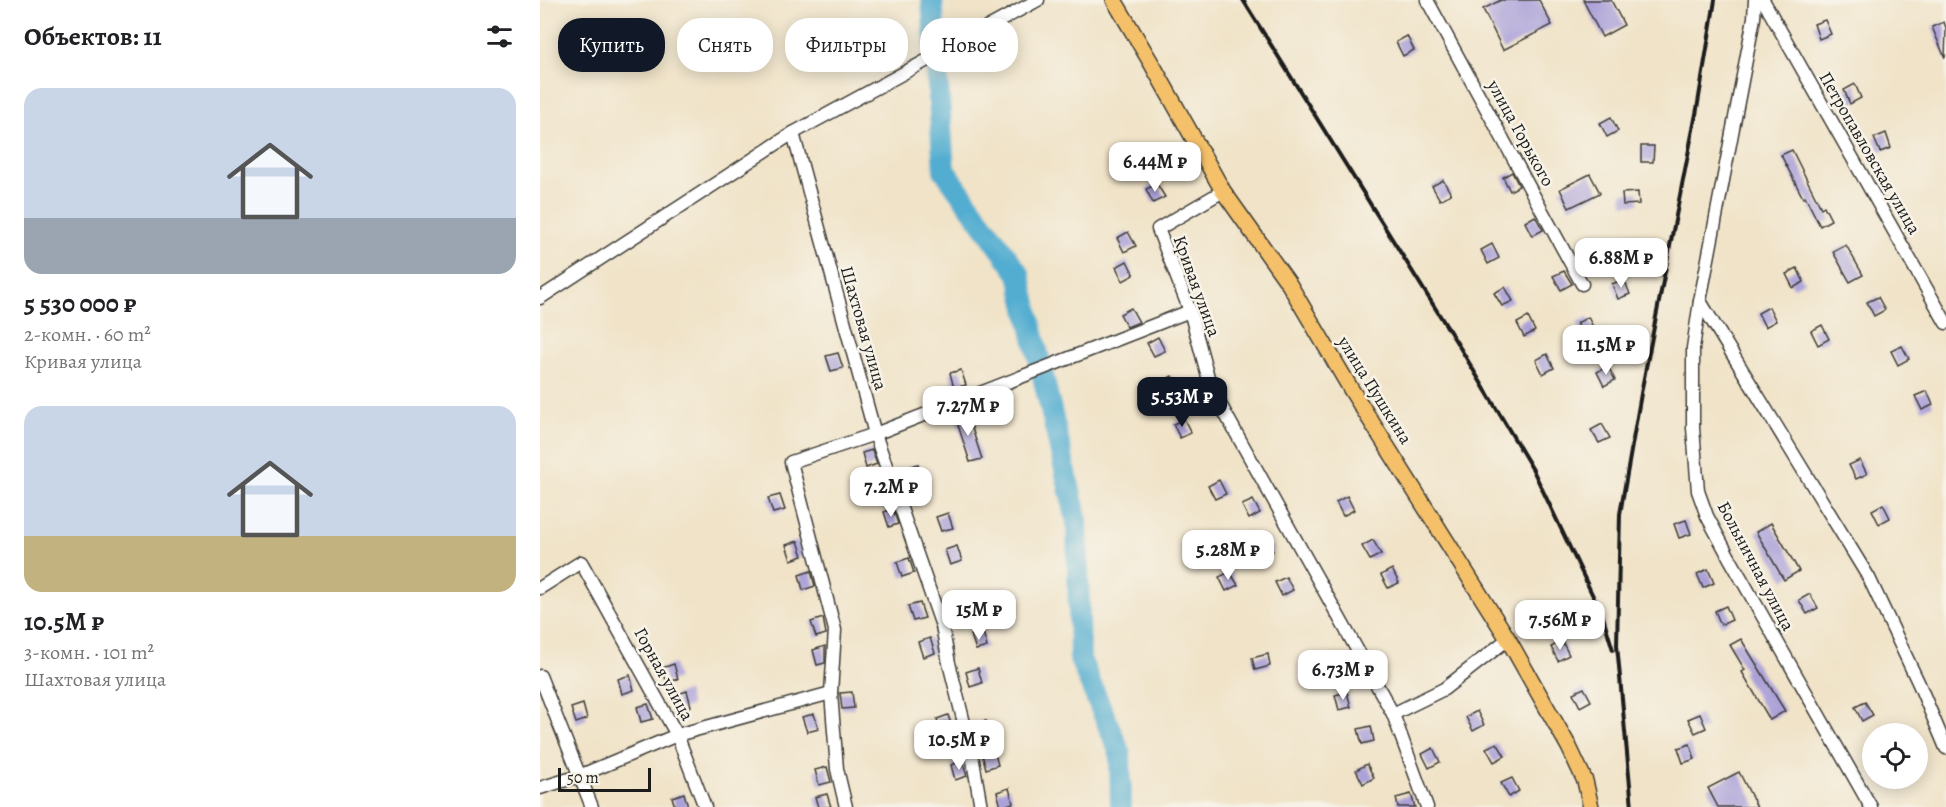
<!DOCTYPE html>
<html lang="ru">
<head>
<meta charset="utf-8">
<style>
	body { margin:0; font-family:Alegreya,serif; background:#f2f2f2; color:#202124; height:100vh; display:flex; flex-direction:column; font-size:22px; white-space:nowrap }
	* { box-sizing:border-box; margin:0 }
	p { font-size:20px; color:#757577 }
	.icon { flex:none; width:33px; height:33px; fill:none; stroke:currentColor; stroke-width:2; stroke-linecap:round; stroke-linejoin:round }
	.map { position:relative; flex:1; overflow:hidden }
	.sheet { display:flex; flex-direction:column; background:#fff; width:540px }
	.sheet>* { flex:none }
	.guide { position:absolute; left:18px; top:18px; width:570px; height:54px; display:flex; gap:12px }
	.tools { position:absolute; left:1322px; top:723px; display:grid; gap:12px }
	.tools a { display:grid; place-items:center; width:66px; height:66px; border-radius:50%; background:#fff; box-shadow:0 3px 15px #0003; font-size:30px }
	.scale { position:absolute; left:18px; bottom:15px; width:93px; box-sizing:border-box; padding-left:6px; border:3px solid #1c1c1c; border-top:0; font-size:16px; line-height:21px; white-space:nowrap; color:#1c1c1c; -webkit-text-stroke:4px #f7f3e8; paint-order:stroke }
	.price { position:absolute; translate:-50% -51px; padding:0 14px; border-radius:12px; background:#fff; color:#222; font-size:20px; line-height:39px; filter:drop-shadow(0 2px 3px #0008) }
	.price::after { content:''; position:absolute; left:50%; top:36px; width:18px; height:14px; margin-left:-9px; background:inherit; clip-path:polygon(0 0,100% 0,50% 100%) }
	.price.on { background:#111827; color:#fff }
	ul { padding:0; list-style:none }
	li { display:grid; align-content:center; gap:12px; height:318px; padding:0 24px }
	li span { display:grid; place-items:center; height:186px; border-radius:18px; color:#555 }
	li>.icon { margin-inline-start:auto }
	span .icon { width:108px; height:108px; fill:#fffc; stroke-width:1 }
	li b { font-size:26px }
	h2 { display:flex; justify-content:space-between; align-items:center; height:72px; padding:0 24px; font-size:26px }
	.tag { padding:0 21px; border-radius:24px; background:#fff; box-shadow:0 3px 15px #0003; font-size:21px; line-height:54px }
	.tag.on { background:#111827; color:#fff }
	main { display:flex; flex:1; min-height:0 }
	.map>svg:first-child { display:block }
	.lines { fill:none; stroke-linecap:round; stroke-linejoin:round }
	.river { stroke:#53add0; stroke-width:22 }
	.building { fill:#aba1d8 }
	.minor-casing { stroke:#3c3a36; stroke-width:15 }
	.major-casing { stroke:#3c3a36; stroke-width:18 }
	.minor { stroke:#fff; stroke-width:12 }
	.major { stroke:#f4c16a; stroke-width:15 }
	.rail { stroke:#1c1c1c; stroke-width:4 }
	.labels { text-anchor:middle; stroke-width:5; stroke-linejoin:round; paint-order:stroke }
	.street-label { font-size:18px; fill:#1c1c1c; stroke:#f7f3e8 }
</style>
</head>
<body>
<main>
<section class="sheet">
<h2>Объектов: 11<svg class="icon" aria-label="filters" viewBox="0 0 24 24"><path d="M4 7h16M4 17h16"/><circle cx="9" cy="7" r="2"/><circle cx="15" cy="17" r="2"/></svg></h2>
<ul>
<li><span style="background:linear-gradient(#c9d6e8 70%,#9aa5b1 0)"><svg class="icon" aria-label="home" viewBox="0 0 24 24"><path d="M3 11l9-7 9 7M6 9v11h12V9"/></svg></span><div><b>5 530 000 ₽</b><p>2-комн. · 60 m²</p><p>Кривая улица</p></div></li>
<li><span style="background:linear-gradient(#c9d6e8 70%,#c2b280 0)"><svg class="icon" aria-label="home" viewBox="0 0 24 24"><path d="M3 11l9-7 9 7M6 9v11h12V9"/></svg></span><div><b>10.5M ₽</b><p>3-комн. · 101 m²</p><p>Шахтовая улица</p></div></li>
</ul>
</section>
<div class="map">
<svg width="1406" height="807" viewBox="0 0 1406 807">
	<rect width="100%" height="100%" fill="#f7f3e8"/>
	<filter id="ink" filterUnits="userSpaceOnUse"><feTurbulence type="fractalNoise" baseFrequency=".0167" numOctaves="2"/><feDisplacementMap in="SourceGraphic" scale="12" xChannelSelector="R" yChannelSelector="G"/><feConvolveMatrix kernelMatrix="1 2 1 2 8 2 1 2 1" color-interpolation-filters="sRGB"/></filter>
	<filter id="wash" filterUnits="userSpaceOnUse"><feTurbulence type="fractalNoise" baseFrequency=".008" numOctaves="4" result="noise"/><feDisplacementMap in="SourceGraphic" scale="24" xChannelSelector="R" yChannelSelector="G"/><feGaussianBlur stdDeviation="1.35" result="paint"/><feColorMatrix in="noise" values="0 0 0 0 0 0 0 0 0 0 0 0 0 0 0 0 0 1.4 0 .05"/><feComposite in="paint" operator="in"/></filter>
	<g filter="url(#wash)">
		<rect width="100%" height="100%" fill="#f0e3c8"/>
		<g class="lines">
			<polyline class="river" points="392,0 404,170 479,274 537,521 540,659 580,753 581,807"/>
		</g>
		<g id="blocks">
			<g class="building">
				<polygon points="961,0 999,0 1012,25 963,50 943,9"/>
				<polygon points="1043,0 1071,0 1084,25 1062,37"/>
				<polygon points="1285,20 1291,34 1279,39 1274,24"/>
				<polygon points="1404,22 1406,28 1405,58 1392,27"/>
				<polygon points="867,36 874,50 863,56 856,42"/>
				<polygon points="1315,84 1321,98 1310,104 1304,90"/>
				<polygon points="1071,117 1078,131 1067,137 1060,123"/>
				<polygon points="1346,133 1351,148 1340,152 1334,138"/>
				<polygon points="1101,146 1114,146 1113,162 1101,162"/>
				<polygon points="1252,150 1281,208 1284,206 1291,220 1280,226 1265,196 1263,198 1241,155"/>
				<polygon points="972,172 979,186 970,191 963,177"/>
				<polygon points="1050,174 1060,193 1029,208 1020,189"/>
				<polygon points="903,180 911,194 900,200 892,186"/>
				<polygon points="617,184 625,197 613,203 606,189"/>
				<polygon points="1098,192 1099,204 1083,205 1082,193"/>
				<polygon points="995,216 1003,230 992,236 985,222"/>
				<polygon points="588,232 596,246 584,252 577,238"/>
				<polygon points="952,244 959,258 948,264 941,250"/>
				<polygon points="1306,245 1323,275 1310,282 1293,252"/>
				<polygon points="587,261 594,275 583,281 576,267"/>
				<polygon points="1257,268 1264,282 1253,288 1246,274"/>
				<polygon points="1024,271 1032,284 1021,290 1013,276"/>
				<polygon points="1084,279 1090,294 1078,299 1072,284"/>
				<polygon points="965,287 973,301 962,306 954,293"/>
				<polygon points="1338,297 1345,310 1334,316 1327,302"/>
				<polygon points="1229,307 1236,321 1225,327 1218,313"/>
				<polygon points="591,308 599,322 587,327 580,314"/>
				<polygon points="988,317 995,331 984,337 977,323"/>
				<polygon points="1048,317 1055,331 1044,337 1037,323"/>
				<polygon points="1282,325 1289,339 1278,345 1271,331"/>
				<polygon points="618,337 625,351 614,356 607,343"/>
				<polygon points="1362,346 1369,359 1358,365 1351,351"/>
				<polygon points="298,353 303,368 291,371 286,356"/>
				<polygon points="1007,354 1014,368 1003,374 996,360"/>
				<polygon points="1068,366 1075,380 1064,386 1057,372"/>
				<polygon points="421,370 426,385 414,388 410,373"/>
				<polygon points="632,376 639,390 628,396 621,382"/>
				<polygon points="1387,391 1393,405 1382,410 1375,396"/>
				<polygon points="427,413 442,459 430,462 415,416"/>
				<polygon points="644,419 651,433 640,438 633,424"/>
				<polygon points="1062,424 1070,438 1059,443 1051,430"/>
				<polygon points="332,450 337,464 326,468 322,453"/>
				<polygon points="1320,460 1327,474 1316,479 1309,465"/>
				<polygon points="378,464 383,479 371,483 366,468"/>
				<polygon points="679,480 686,494 675,499 668,486"/>
				<polygon points="240,495 245,510 233,513 228,498"/>
				<polygon points="807,496 814,510 803,516 796,502"/>
				<polygon points="713,500 720,513 709,519 702,505"/>
				<polygon points="1343,504 1350,518 1339,524 1332,510"/>
				<polygon points="353,509 358,524 349,527 344,512"/>
				<polygon points="408,513 413,528 401,531 396,517"/>
				<polygon points="1146,520 1151,534 1139,538 1134,524"/>
				<polygon points="1231,523 1259,571 1244,580 1216,532"/>
				<polygon points="726,537 733,551 722,557 715,543"/>
				<polygon points="833,540 841,554 830,560 822,546"/>
				<polygon points="258,541 263,556 251,560 246,545"/>
				<polygon points="417,546 422,561 410,565 405,550"/>
				<polygon points="369,558 374,573 362,577 357,562"/>
				<polygon points="852,569 859,583 848,588 841,575"/>
				<polygon points="1168,569 1174,583 1163,588 1157,574"/>
				<polygon points="271,571 275,586 263,590 259,575"/>
				<polygon points="690,572 698,585 686,591 679,577"/>
				<polygon points="746,577 753,590 742,596 735,582"/>
				<polygon points="1270,594 1278,608 1267,614 1259,600"/>
				<polygon points="380,603 385,618 373,621 368,606"/>
				<polygon points="1186,606 1192,620 1181,625 1175,611"/>
				<polygon points="283,618 286,634 276,637 271,622"/>
				<polygon points="443,632 447,647 436,650 431,635"/>
				<polygon points="390,638 395,653 383,657 378,642"/>
				<polygon points="1201,639 1245,711 1230,720 1202,672 1205,670 1190,645"/>
				<polygon points="1022,641 1029,655 1018,661 1011,647"/>
				<polygon points="285,646 285,663 277,665 273,650"/>
				<polygon points="728,654 730,666 715,670 712,658"/>
				<polygon points="134,664 138,679 127,683 122,668"/>
				<polygon points="438,668 442,683 430,687 426,672"/>
				<polygon points="90,675 94,690 82,694 78,679"/>
				<polygon points="1044,688 1051,701 1040,707 1033,693"/>
				<polygon points="147,691 151,706 139,710 135,695"/>
				<polygon points="312,692 314,708 302,709 300,693"/>
				<polygon points="807,692 811,707 799,710 795,695"/>
				<polygon points="1325,702 1333,715 1322,721 1315,707"/>
				<polygon points="43,704 47,719 36,723 31,708"/>
				<polygon points="108,704 113,719 101,722 97,707"/>
				<polygon points="937,711 944,725 933,731 926,717"/>
				<polygon points="274,714 279,729 267,732 262,717"/>
				<polygon points="1160,714 1166,728 1155,733 1148,719"/>
				<polygon points="408,715 413,730 401,734 397,719"/>
				<polygon points="446,721 458,765 446,769 434,724"/>
				<polygon points="831,726 834,741 822,744 818,729"/>
				<polygon points="957,743 965,756 954,762 946,748"/>
				<polygon points="1150,744 1155,759 1143,763 1138,748"/>
				<polygon points="893,748 900,762 889,768 882,754"/>
				<polygon points="422,761 427,776 415,780 411,765"/>
				<polygon points="827,764 834,778 823,784 816,770"/>
				<polygon points="287,767 291,782 279,785 275,770"/>
				<polygon points="1199,772 1217,807 1178,807 1168,788"/>
				<polygon points="972,778 979,791 969,797 961,783"/>
				<polygon points="469,788 473,803 461,807 457,792"/>
				<polygon points="144,793 148,807 135,807 132,797"/>
				<polygon points="287,794 291,807 278,807 275,797"/>
				<polygon points="871,794 875,807 858,807 856,798"/>
			</g>
		</g>
	</g>
	<g filter="url(#ink)">
		<use href="#blocks" fill-opacity="0" stroke="#3c3a36" stroke-width="1.5"/>
		<g class="lines">
			<g class="minor-casing">
				<g id="minor">
					<polyline points="887,0 1042,284"/>
					<polyline points="1215,0 1214,18 1160,301 1153,348 1153,428 1158,491 1167,516 1189,557 1331,807"/>
					<polyline points="1223,0 1406,323"/>
					<polyline points="253,133 335,434 402,626 409,663 432,755 441,807"/>
					<polyline points="683,191 618,229 650,311 671,388 853,714 887,807"/>
					<polyline points="0,298 253,133 498,0"/>
					<polyline points="1160,301 1329,578 1379,684 1406,748"/>
					<polyline points="0,588 41,562 137,735 165,807"/>
					<polyline points="0,676 52,807"/>
					<polyline points="853,714 904,689 968,639"/>
					<polyline points="0,788 39,776 137,735 291,693"/>
					<polyline points="306,807 297,769 291,693 295,630 251,462 335,434 650,311"/>
				</g>
			</g>
			<g class="major-casing">
				<polyline id="major" points="574,0 613,66 683,191 749,284 812,391 968,639 1029,747 1045,781 1051,807"/>
			</g>
			<use href="#minor" class="minor"/>
			<use href="#major" class="major"/>
			<g class="rail">
				<polyline points="703,0 922,351 993,470 1063,617 1073,650"/>
				<polyline points="1092,807 1077,645 1080,514 1102,388 1157,109 1175,0"/>
			</g>
		</g>
	</g>
	<g class="labels">
		<g class="street-label">
			<text transform="translate(981 133) rotate(61)" y="6">улица Горького</text>
			<text transform="translate(1330 153) rotate(60)" y="6">Петропавловская улица</text>
			<text transform="translate(657 286) rotate(70)" y="6">Кривая улица</text>
			<text transform="translate(324 328) rotate(74)" y="6">Шахтовая улица</text>
			<text transform="translate(835 390) rotate(58)" y="6">улица Пушкина</text>
			<text transform="translate(1216 566) rotate(62)" y="6">Больничная улица</text>
			<text transform="translate(124 674) rotate(61)" y="6">Горная улица</text>
		</g>
	</g>
</svg>
<div class="tools">
<a><svg class="icon" aria-label="locate" viewBox="0 0 24 24"><circle cx="12" cy="12" r="6"/><path d="M12 2v4M12 18v4M2 12h4M18 12h4"/></svg></a>
</div>
<div class="scale">50 m</div>
<b class="price" style="left:615px;top:193px">6.44M ₽</b>
<b class="price" style="left:1081px;top:289px">6.88M ₽</b>
<b class="price" style="left:1066px;top:376px">11.5M ₽</b>
<b class="price on" style="left:642px;top:428px">5.53M ₽</b>
<b class="price" style="left:428px;top:437px">7.27M ₽</b>
<b class="price" style="left:351px;top:518px">7.2M ₽</b>
<b class="price" style="left:688px;top:581px">5.28M ₽</b>
<b class="price" style="left:439px;top:641px">15M ₽</b>
<b class="price" style="left:1020px;top:651px">7.56M ₽</b>
<b class="price" style="left:803px;top:701px">6.73M ₽</b>
<b class="price" style="left:419px;top:771px">10.5M ₽</b>
<div class="guide">
<a class="tag on">Купить</a>
<a class="tag">Снять</a>
<a class="tag">Фильтры</a>
<a class="tag">Новое</a>
</div>
</div>
</main>
</body>
</html>
